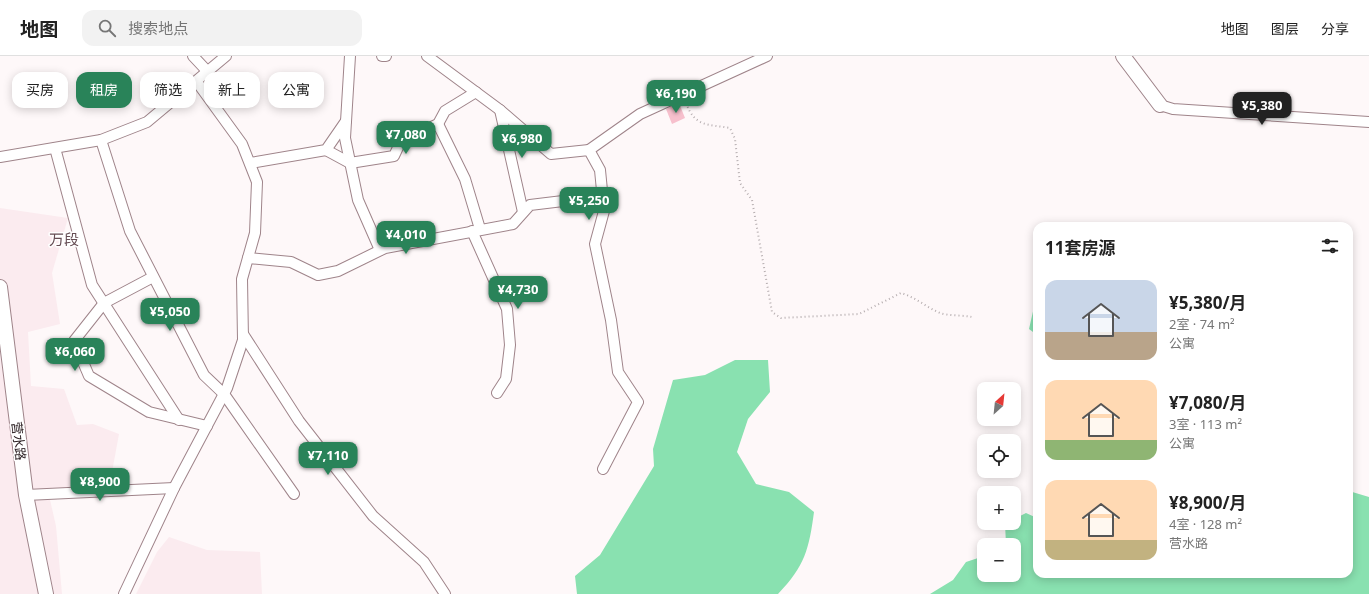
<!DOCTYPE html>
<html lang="zh">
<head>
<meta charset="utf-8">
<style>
	body { margin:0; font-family:"Noto Sans","Noto Sans SC",sans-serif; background:#f2f2f2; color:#222; height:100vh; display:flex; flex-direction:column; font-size:15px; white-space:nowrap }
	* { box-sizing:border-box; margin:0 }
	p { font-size:13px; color:#767676 }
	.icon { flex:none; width:22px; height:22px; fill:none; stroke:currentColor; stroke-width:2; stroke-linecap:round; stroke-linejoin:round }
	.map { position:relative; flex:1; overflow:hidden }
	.drawer { position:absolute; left:1033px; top:166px; width:320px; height:356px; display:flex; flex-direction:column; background:#fff; border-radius:12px; box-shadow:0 2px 10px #0003 }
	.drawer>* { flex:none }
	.hud { position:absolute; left:12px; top:16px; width:380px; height:36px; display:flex; gap:8px }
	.needle { width:26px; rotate:27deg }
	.tools { position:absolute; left:977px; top:326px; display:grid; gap:8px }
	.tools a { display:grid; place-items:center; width:44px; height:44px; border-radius:8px; background:#fff; box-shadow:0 2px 10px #0003; font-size:20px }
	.price { position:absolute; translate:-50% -34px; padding:0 9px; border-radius:8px; background:#298359; color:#fff; font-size:13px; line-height:26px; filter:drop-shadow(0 1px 2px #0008) }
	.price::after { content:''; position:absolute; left:50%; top:24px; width:12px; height:9px; margin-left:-6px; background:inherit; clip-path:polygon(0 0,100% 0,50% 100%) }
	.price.on { background:#222; color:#fff }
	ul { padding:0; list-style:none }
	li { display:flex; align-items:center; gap:12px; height:100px; padding:0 12px }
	li span { display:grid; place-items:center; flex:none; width:112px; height:80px; border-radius:12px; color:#555 }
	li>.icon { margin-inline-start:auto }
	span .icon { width:48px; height:48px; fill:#fffc; stroke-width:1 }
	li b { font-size:17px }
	h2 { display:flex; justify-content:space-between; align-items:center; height:48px; padding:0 12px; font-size:17px }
	.chip { padding:0 14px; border-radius:12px; background:#fff; box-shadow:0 2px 10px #0003; font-size:14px; line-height:36px }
	.chip.on { background:#298359; color:#fff }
	header { display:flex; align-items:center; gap:24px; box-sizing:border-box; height:56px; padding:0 20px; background:#fff; border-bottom:1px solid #e0e0e0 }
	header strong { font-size:19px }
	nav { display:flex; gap:22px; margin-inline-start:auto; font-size:14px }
	.search { width:280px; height:36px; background:#f2f2f2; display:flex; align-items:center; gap:10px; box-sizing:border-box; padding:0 14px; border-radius:12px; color:#767676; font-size:15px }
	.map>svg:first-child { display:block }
	.built { fill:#fbebef }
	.forest { fill:#89e1b0 }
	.building { fill:#f7c0cd }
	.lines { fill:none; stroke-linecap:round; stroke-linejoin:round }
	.street-casing { stroke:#9f848a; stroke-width:12 }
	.secondary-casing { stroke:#9f848a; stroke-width:16 }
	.path { stroke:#b6aeb0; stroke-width:2; stroke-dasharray:1 3; stroke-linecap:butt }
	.street { stroke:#fff; stroke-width:10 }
	.secondary { stroke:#fff; stroke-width:14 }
	.labels { text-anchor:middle; stroke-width:3; stroke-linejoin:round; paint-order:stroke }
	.street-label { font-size:13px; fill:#2c2124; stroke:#fff }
	.quarter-label { font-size:15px; fill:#664d54; stroke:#fff }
</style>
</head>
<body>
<header>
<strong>地图</strong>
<div class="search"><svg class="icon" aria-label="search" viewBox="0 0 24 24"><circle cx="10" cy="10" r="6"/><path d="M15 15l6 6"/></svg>搜索地点</div>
<nav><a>地图</a><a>图层</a><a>分享</a></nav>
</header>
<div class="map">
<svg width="1369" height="538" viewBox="0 0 1369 538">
	<rect width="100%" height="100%" fill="#fef8f9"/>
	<g class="built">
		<polygon points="0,152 68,162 52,217 60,268 28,276 31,330 64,333 77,369 93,368 119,378 110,427 102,443 48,435 56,470 62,538 0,538"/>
		<polygon points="169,481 207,494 260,496 262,538 136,538 157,496"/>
	</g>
	<g class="forest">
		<polygon points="1037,248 1037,279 1029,273 1034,251"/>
		<path d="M735,304h33l2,32 -22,27 -11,33 19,32 33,8 25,20c-5,37 -9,54 -36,82h-201l-2,-18 25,-21 54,-89 -1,-17 20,-69 32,-5z"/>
		<polygon points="1349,435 1369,441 1369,538 930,538 953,524 966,506 984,500 984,519 1014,519 1014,489 1006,489 1005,467 1014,467 1014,463 1026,457 1037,462 1037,518 1349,518"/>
	</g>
	<polygon class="building" points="679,47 685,62 672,68 666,53"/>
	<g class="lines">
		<g class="street-casing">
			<g id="street">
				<polyline points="193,0 208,16"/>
				<polyline points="350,0 345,82 358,144 380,194"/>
				<polyline points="382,0 386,0"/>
				<polyline points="427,0 500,54 551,98 589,94 600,114 604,155 595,188 611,264 618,316 638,346 603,413"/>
				<polyline points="1160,49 1173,53 1369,66"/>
				<polyline points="500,54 523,156"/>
				<polyline points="438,68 465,123 480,173"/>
				<polyline points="101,84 130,175 204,319 224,338 294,438"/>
				<polyline points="55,92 92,229 179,364"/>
				<polyline points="326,94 350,107 394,100 401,85 438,68 445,55 476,36"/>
				<polyline points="589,94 640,58 767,0"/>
				<polyline points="0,101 101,84 147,66 226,0"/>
				<polyline points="250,107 326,94 346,65"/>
				<polyline points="472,175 507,253 510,289 506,323 497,337"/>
				<polyline points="248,202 291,206 318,219 338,215 385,192 513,168 530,149 563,145"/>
				<polyline points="153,221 104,247 74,285 89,320 149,356 207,370"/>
				<polyline points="243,278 299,365 373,460 424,506 445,538"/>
				<polyline points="26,439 174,432"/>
				<polyline points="124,538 174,432 227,332 243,284 242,223 255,177 257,126 242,88 197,26"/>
			</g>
		</g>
		<g class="secondary-casing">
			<g id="secondary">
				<polyline points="1123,0 1160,49"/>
				<polyline points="0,231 26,439 46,538"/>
			</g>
		</g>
		<path class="path" d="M686,47c9,24 21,21 44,25l5,11 5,44 12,17 20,112 9,6 78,-4 42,-21c14,4 25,14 39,20 9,3 22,2 32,4"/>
		<use href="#street" class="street"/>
		<use href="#secondary" class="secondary"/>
	</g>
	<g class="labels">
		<g class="street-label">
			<text transform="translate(19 385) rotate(83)" y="5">营水路</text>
		</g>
		<g class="quarter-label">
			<text x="64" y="189">万段</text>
		</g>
	</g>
</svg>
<div class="tools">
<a><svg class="needle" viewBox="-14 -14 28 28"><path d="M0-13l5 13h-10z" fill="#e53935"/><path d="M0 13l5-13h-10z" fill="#767676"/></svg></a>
<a><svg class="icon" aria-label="locate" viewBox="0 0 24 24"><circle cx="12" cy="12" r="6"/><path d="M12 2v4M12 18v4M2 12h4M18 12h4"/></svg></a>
<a>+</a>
<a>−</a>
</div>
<b class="price" style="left:676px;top:58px">¥6,190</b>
<b class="price on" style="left:1262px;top:70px">¥5,380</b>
<b class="price" style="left:406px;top:99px">¥7,080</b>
<b class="price" style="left:522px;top:103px">¥6,980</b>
<b class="price" style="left:589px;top:165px">¥5,250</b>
<b class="price" style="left:406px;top:199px">¥4,010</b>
<b class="price" style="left:518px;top:254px">¥4,730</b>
<b class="price" style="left:170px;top:276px">¥5,050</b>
<b class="price" style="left:75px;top:316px">¥6,060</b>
<b class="price" style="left:328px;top:420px">¥7,110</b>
<b class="price" style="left:100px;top:446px">¥8,900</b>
<div class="hud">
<a class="chip">买房</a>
<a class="chip on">租房</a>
<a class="chip">筛选</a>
<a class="chip">新上</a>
<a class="chip">公寓</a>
</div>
<section class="drawer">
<h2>11套房源<svg class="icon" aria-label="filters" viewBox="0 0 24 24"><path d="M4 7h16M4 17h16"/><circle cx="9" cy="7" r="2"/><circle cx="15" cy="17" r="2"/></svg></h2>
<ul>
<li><span style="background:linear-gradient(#c9d6e8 65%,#b9a48a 0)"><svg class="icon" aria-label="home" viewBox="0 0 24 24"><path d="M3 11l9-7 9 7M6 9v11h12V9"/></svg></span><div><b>¥5,380/月</b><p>2室 · 74 m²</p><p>公寓</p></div></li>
<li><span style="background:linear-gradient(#ffd9b3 75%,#8fb573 0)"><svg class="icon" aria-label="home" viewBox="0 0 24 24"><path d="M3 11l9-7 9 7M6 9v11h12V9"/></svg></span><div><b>¥7,080/月</b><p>3室 · 113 m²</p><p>公寓</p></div></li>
<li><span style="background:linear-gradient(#ffd9b3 75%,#c2b280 0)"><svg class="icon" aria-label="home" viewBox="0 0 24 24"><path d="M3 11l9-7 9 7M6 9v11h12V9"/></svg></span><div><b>¥8,900/月</b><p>4室 · 128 m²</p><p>营水路</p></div></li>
</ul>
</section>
</div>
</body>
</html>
